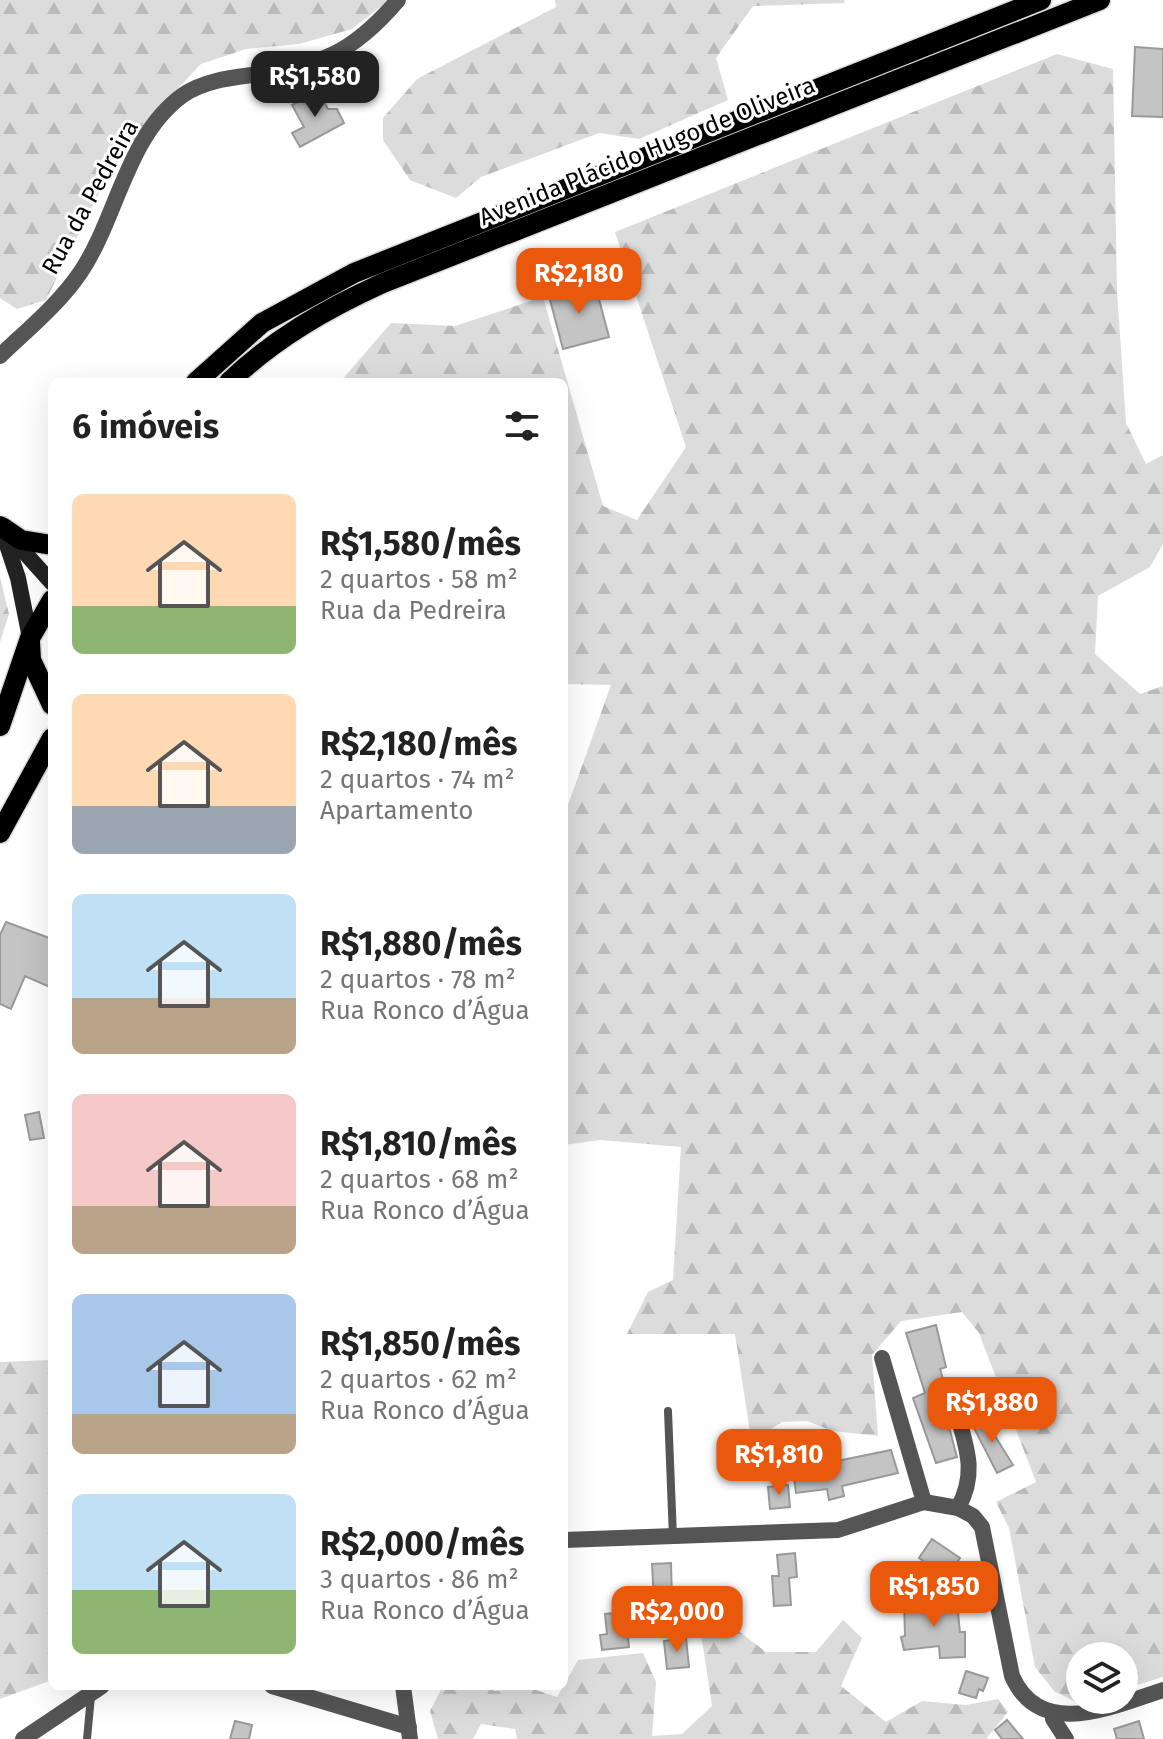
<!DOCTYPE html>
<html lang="pt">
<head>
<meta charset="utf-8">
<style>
	body { margin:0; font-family:"Fira Sans",sans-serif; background:#f6f6f6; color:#222; height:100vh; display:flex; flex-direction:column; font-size:30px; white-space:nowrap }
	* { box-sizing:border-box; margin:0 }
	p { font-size:26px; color:#767676 }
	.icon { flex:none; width:44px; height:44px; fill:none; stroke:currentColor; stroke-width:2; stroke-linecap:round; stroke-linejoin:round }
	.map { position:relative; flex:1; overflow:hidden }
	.panel { position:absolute; left:48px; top:378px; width:520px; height:1312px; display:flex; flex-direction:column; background:#fff; border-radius:12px; box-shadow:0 8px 32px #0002 }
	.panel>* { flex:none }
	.tools { position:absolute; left:1066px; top:1642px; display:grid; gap:16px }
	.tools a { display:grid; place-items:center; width:72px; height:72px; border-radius:50%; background:#fff; box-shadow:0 8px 32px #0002; font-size:40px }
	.price { position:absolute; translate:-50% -68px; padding:0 18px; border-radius:16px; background:#ea580c; color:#fff; font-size:26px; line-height:52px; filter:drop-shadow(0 2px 4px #0008) }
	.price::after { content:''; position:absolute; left:50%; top:48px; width:24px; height:18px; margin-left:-12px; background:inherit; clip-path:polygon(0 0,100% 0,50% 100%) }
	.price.on { background:#222; color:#fff }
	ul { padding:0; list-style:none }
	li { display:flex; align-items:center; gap:24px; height:200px; padding:0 24px }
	li span { display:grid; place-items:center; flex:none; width:224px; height:160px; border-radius:12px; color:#555 }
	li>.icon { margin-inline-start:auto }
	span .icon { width:96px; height:96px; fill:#fffc; stroke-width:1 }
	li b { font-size:34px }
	h2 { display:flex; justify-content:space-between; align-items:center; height:96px; padding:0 24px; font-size:34px }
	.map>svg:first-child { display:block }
	.forest { fill:url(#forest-firs) }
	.building { fill:#c4c4c4; stroke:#999; stroke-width:2 }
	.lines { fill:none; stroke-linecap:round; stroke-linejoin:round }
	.primary-casing { stroke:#dbdbdb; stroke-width:23 }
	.service { stroke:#555; stroke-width:8 }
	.minor { stroke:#555; stroke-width:16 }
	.tertiary { stroke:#555; stroke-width:16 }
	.secondary { stroke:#222; stroke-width:16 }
	.primary { stroke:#000; stroke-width:20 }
	.labels { text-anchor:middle; stroke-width:6; stroke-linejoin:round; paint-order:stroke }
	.street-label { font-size:24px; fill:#000; stroke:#fff }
</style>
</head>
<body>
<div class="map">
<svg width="1163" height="1739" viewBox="0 0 1163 1739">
	<defs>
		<pattern id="forest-firs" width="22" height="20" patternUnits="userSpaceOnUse" patternTransform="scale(2)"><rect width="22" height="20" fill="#dcdcdc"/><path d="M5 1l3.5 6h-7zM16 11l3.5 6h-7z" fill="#bbb"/></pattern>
	</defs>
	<rect width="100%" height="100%" fill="#fff"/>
	<g class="forest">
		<polygon points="0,0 389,0 352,29 299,44 246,49 201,64 160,107 108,175 46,300 17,309 0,298"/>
		<polygon points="555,0 844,0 845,3 753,6 716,58 728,100 639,139 599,133 481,177 456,198 410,180 383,140 383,118 417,79 556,7"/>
		<polygon points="1057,54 1113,69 1117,291 1126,423 1146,464 1163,455 1163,544 1150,567 1098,596 1095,654 1140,694 1163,686 1163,1677 1124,1689 1124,1656 1080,1656 1080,1700 1101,1700 1086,1707 1054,1691 1035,1667 1009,1528 996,1502 1036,1482 979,1333 962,1312 901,1321 872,1355 878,1436 833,1431 807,1421 782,1422 760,1436 750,1432 735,1334 627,1334 648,1292 673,1280 681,1147 601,1140 564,1145 564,816 611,685 564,684 564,382 340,382 391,323 455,326 543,297 603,506 637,520 686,447 615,232"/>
		<polygon points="0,577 9,614 0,642"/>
		<polygon points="52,1360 52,1680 0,1699 0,1362"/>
		<polygon points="723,1619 766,1652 816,1652 843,1620 862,1638 841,1686 886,1722 922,1701 966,1705 998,1699 1008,1712 986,1739 517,1739 515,1729 481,1724 473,1739 438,1739 430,1711 443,1686 484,1686 495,1691 527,1687 557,1697 578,1660 643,1653 656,1682 652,1736 682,1734 712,1706 700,1627"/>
	</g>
	<g class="building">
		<polygon points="1135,47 1163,49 1163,117 1132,116"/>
		<polygon points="318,91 328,109 337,109 344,123 300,147 292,133 304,127 292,105"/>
		<polygon points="595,284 609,337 563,349 549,296"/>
		<polygon points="6,922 52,939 52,988 25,976 11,1009 0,1004 0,935"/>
		<polygon points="39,1112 44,1138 30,1140 25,1115"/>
		<polygon points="936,1325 946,1367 940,1369 943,1379 937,1382 957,1457 936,1463 913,1398 925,1393 906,1333"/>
		<polygon points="982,1415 1013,1465 997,1473 971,1422"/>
		<polygon points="799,1430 801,1445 785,1447 784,1432"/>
		<polygon points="891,1450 898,1473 842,1486 844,1496 829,1500 827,1489 796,1493 793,1470"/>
		<polygon points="788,1485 790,1507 770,1509 768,1487"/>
		<polygon points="932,1539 960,1558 947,1577 919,1558"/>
		<polygon points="795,1553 797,1577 789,1578 791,1605 774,1606 772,1576 779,1576 777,1555"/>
		<polygon points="671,1563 672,1601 654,1602 652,1564"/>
		<polygon points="895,1573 898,1588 879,1592 876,1577"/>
		<polygon points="922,1600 922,1606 928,1606 957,1603 960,1632 965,1632 965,1657 940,1658 939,1646 904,1650 901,1637 905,1636 904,1601"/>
		<polygon points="625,1612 629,1647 602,1650 600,1635 607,1634 605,1614"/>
		<polygon points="686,1638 689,1667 667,1669 664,1641"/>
		<polygon points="966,1671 988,1678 983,1691 979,1689 976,1698 959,1693"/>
		<polygon points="1007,1720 1023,1739 1002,1739 995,1730"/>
		<polygon points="235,1721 252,1725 249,1739 230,1739"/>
		<polygon points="1139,1721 1144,1739 1117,1739 1114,1729"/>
	</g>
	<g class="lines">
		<g class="primary-casing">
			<g id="primary">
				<polyline points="196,382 262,323 354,273 1041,0"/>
				<path d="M229,382c46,-44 97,-73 154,-99l717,-283"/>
				<polyline points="2,527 21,540 52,545"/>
				<polyline points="30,642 31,660 52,705"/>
				<polyline points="0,726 30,638 52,600"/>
				<polyline points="0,833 52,738"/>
			</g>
		</g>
		<g class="service">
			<polyline points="668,1411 673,1537"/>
			<polyline points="87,1739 91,1696"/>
		</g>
		<g class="minor">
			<path d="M0,356c27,-26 59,-52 80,-83 37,-54 46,-137 103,-178 20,-14 46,-17 69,-20 69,-10 100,-21 146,-75"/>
			<polyline points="882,1358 924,1502"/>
			<path d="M958,1508c17,-31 11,-54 1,-87"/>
			<path d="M564,1540l274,-10 86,-28 34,6 15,8 9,11 30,149c28,63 97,32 151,14"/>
			<polyline points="272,1686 409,1727"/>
			<polyline points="1053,1719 1066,1739"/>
			<polyline points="23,1739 102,1686"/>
		</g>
		<polyline class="tertiary" points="403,1686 410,1739"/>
		<g class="secondary">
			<polyline points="0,524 18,578 30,638"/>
			<polyline points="8,534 52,583"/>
		</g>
		<use href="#primary" class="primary"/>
	</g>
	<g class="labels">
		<g class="street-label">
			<text transform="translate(647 151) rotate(-22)" y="8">Avenida Plácido Hugo de Oliveira</text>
			<text transform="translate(90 197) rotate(-61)" y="8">Rua da Pedreira</text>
		</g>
	</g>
</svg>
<div class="tools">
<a><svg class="icon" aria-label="layers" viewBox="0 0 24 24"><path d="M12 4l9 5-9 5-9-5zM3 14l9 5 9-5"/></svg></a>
</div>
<b class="price on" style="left:315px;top:119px">R$1,580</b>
<b class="price" style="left:579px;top:316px">R$2,180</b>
<b class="price" style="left:992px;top:1445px">R$1,880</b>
<b class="price" style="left:779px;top:1497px">R$1,810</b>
<b class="price" style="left:934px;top:1629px">R$1,850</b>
<b class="price" style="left:677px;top:1654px">R$2,000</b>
<section class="panel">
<h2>6 imóveis<svg class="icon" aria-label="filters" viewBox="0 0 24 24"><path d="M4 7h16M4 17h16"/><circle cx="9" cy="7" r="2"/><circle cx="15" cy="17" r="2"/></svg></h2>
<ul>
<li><span style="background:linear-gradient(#ffd9b3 70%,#8fb573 0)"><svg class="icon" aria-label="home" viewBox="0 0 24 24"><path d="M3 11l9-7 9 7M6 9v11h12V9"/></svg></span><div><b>R$1,580/mês</b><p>2 quartos · 58 m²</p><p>Rua da Pedreira</p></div></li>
<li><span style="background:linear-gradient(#ffd9b3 70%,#9aa5b1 0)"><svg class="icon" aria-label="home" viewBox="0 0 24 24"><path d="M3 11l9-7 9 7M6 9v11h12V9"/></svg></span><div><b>R$2,180/mês</b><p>2 quartos · 74 m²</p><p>Apartamento</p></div></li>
<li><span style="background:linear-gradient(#bfe0f5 65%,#b9a48a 0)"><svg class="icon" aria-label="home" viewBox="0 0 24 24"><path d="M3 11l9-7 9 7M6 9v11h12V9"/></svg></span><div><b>R$1,880/mês</b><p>2 quartos · 78 m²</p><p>Rua Ronco d’Água</p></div></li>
<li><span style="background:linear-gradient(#f6c9c9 70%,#b9a48a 0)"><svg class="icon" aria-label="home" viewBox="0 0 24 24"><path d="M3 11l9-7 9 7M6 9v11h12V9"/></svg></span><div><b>R$1,810/mês</b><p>2 quartos · 68 m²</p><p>Rua Ronco d’Água</p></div></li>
<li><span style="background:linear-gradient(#a9c7e8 75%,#b9a48a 0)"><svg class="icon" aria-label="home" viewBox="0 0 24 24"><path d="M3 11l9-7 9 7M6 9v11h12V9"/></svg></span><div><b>R$1,850/mês</b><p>2 quartos · 62 m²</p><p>Rua Ronco d’Água</p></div></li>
<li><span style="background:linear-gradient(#bfe0f5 60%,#8fb573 0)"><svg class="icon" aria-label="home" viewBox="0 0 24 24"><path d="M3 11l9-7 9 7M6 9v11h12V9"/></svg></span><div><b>R$2,000/mês</b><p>3 quartos · 86 m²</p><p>Rua Ronco d’Água</p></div></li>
</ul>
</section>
</div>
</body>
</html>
